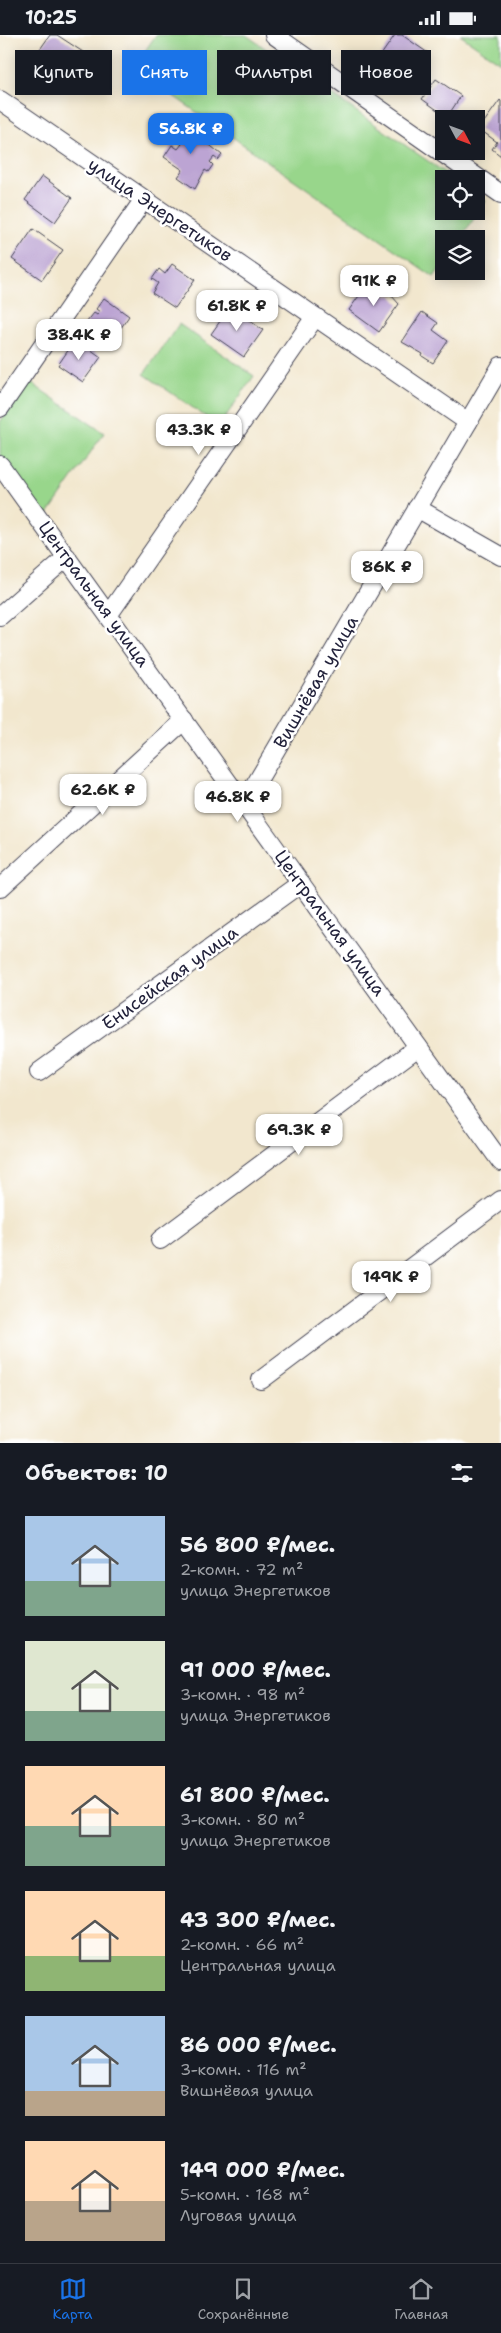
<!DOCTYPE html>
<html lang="ru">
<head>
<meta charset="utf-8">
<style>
	body { margin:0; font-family:"Shantell Sans",sans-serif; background:#20242c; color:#f1f3f6; height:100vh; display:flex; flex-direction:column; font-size:19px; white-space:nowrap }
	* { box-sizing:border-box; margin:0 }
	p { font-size:16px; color:#9ea1a6 }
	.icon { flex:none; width:28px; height:28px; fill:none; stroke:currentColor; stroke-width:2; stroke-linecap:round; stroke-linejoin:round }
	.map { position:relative; height:1408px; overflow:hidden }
	.side { display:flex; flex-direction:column; background:#171b24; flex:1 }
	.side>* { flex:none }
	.banner { position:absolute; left:15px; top:15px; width:471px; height:45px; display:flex; gap:10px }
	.needle { width:32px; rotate:131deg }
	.buttons { position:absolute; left:435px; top:75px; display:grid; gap:10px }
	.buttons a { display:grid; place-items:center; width:50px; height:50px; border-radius:0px; background:#171b24; box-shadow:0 2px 12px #0003; font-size:25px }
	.price { position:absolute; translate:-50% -42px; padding:0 11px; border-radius:10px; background:#fff; color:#222; font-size:16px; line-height:32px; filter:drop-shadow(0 1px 2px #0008) }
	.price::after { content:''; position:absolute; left:50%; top:30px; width:15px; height:11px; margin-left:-8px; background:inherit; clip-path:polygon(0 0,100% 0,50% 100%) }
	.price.on { background:#1a73e8; color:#fff }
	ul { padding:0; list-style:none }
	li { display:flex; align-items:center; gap:15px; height:125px; padding:0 25px }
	li span { display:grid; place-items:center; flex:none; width:140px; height:100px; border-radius:0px; color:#555 }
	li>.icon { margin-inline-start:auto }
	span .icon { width:60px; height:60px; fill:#fffc; stroke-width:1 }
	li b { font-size:21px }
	h2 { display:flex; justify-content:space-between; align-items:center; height:60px; padding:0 25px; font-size:21px }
	.tag { padding:0 18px; border-radius:0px; background:#171b24; box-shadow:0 2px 12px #0003; font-size:18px; line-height:45px }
	.tag.on { background:#1a73e8; color:#fff }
	.status { display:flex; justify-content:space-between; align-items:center; height:35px; padding:0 25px; background:#171b24; direction:ltr }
	.status svg { height:14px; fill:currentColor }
	.tabs { display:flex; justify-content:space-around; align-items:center; height:70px; border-top:1px solid #363941; background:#171b24; font-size:14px; color:#9ea1a6 }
	.tabs a { display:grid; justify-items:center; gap:2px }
	.tabs .on { color:#1a73e8 }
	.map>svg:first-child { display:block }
	.green { fill:#98d68b; stroke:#5d7c63 }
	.building { fill:#bca4d3 }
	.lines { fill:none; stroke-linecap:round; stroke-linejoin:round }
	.minor-casing { stroke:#414051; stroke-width:20 }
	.minor { stroke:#fff; stroke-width:18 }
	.labels { text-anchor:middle; stroke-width:5; stroke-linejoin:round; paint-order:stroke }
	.street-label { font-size:18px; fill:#22223b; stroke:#fff }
</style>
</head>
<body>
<div class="status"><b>10:25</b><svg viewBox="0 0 49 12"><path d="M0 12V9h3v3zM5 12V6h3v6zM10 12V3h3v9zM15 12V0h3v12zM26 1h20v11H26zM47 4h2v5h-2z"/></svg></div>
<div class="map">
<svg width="501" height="1408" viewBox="0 0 501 1408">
	<rect width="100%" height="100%" fill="#fff"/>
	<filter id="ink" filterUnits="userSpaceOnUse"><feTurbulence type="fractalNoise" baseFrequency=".02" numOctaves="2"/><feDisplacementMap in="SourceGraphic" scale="10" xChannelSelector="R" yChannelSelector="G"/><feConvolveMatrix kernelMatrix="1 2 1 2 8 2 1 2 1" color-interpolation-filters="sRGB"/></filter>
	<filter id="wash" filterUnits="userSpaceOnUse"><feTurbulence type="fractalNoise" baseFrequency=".0096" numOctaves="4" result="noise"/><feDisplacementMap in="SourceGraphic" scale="20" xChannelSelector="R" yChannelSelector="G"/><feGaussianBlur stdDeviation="1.12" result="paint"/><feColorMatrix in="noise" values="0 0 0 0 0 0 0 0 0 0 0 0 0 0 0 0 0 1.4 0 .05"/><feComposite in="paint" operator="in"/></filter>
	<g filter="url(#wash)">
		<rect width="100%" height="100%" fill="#f2e7ce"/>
		<g class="green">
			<polygon points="156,0 246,0 454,144 444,144 444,176 476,176 476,159 486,166 460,204 444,204 444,228 434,242 133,33"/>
			<polygon points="460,0 501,0 501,28"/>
			<polygon points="179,289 254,341 219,391 144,339"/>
			<polygon points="28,346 104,398 45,483 0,421 0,387"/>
		</g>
		<g id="blocks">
			<g class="building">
				<polygon points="50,0 57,0 83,17 61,47 31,27"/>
				<polygon points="395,0 402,0 428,18 411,41 400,33 399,35 381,20"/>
				<polygon points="436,44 461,61 447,82 422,64"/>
				<polygon points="500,65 501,66 501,121 492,114 497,107 479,94"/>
				<polygon points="181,87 222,120 218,125 214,122 210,127 213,130 208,137 205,135 195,154 178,142 183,135 164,122 172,110 178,114 182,109 171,101"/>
				<polygon points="42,141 72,163 55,187 25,165"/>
				<polygon points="33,194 63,215 42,245 12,224"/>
				<polygon points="172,229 195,245 175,273 152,258 158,248 152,244 159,234 165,239"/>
				<polygon points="368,248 387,261 391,260 399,269 379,297 349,275"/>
				<polygon points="104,263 129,281 112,306 86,288 94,278 97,280 100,277 96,274"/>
				<polygon points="230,272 263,295 244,322 211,299"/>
				<polygon points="422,277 438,288 433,295 448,306 433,328 422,321 423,319 402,307"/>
				<polygon points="76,304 101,322 83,347 58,330"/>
			</g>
		</g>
	</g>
	<g filter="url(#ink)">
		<use href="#blocks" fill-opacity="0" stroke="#414051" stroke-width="1"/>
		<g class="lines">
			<g class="minor-casing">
				<g id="minor">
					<polyline points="274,0 501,159"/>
					<polyline points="0,65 468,387"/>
					<polyline points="0,373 144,164"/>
					<polyline points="0,430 501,1127"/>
					<polyline points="417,473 501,521"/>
					<polyline points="109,579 315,282"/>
					<polyline points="0,581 67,522"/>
					<polyline points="244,769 501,331"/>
					<polyline points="0,853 184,685"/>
					<polyline points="39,1037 301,848"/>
					<polyline points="160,1205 418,1012"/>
					<polyline points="261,1345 501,1165"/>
				</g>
			</g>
			<use href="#minor" class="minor"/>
		</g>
	</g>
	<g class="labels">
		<g class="street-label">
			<text transform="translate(160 175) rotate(34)" y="6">улица Энергетиков</text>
			<text transform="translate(94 559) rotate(54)" y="6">Центральная улица</text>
			<text transform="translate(316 647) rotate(-60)" y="6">Вишнёвая улица</text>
			<text transform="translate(330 888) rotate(54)" y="6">Центральная улица</text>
			<text transform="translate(170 943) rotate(-36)" y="6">Енисейская улица</text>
		</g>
	</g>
</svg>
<div class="buttons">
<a><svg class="needle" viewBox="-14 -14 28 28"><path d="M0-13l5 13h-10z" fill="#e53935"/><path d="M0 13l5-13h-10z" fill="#9ea1a6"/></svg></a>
<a><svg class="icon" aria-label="locate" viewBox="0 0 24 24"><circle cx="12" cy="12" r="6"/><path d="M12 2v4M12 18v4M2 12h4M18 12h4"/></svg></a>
<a><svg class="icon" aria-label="layers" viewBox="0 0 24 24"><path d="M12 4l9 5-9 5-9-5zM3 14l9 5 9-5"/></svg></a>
</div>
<b class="price on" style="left:191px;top:120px">56.8K ₽</b>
<b class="price" style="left:374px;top:272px">91K ₽</b>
<b class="price" style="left:237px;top:297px">61.8K ₽</b>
<b class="price" style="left:79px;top:326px">38.4K ₽</b>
<b class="price" style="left:199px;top:421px">43.3K ₽</b>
<b class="price" style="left:387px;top:558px">86K ₽</b>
<b class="price" style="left:103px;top:781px">62.6K ₽</b>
<b class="price" style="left:238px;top:788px">46.8K ₽</b>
<b class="price" style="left:299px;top:1121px">69.3K ₽</b>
<b class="price" style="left:391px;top:1268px">149K ₽</b>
<div class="banner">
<a class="tag">Купить</a>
<a class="tag on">Снять</a>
<a class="tag">Фильтры</a>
<a class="tag">Новое</a>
</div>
</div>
<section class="side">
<h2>Объектов: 10<svg class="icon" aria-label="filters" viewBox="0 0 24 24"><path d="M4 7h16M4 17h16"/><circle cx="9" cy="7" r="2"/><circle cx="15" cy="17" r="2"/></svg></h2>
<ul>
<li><span style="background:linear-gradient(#a9c7e8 65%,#7fa58c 0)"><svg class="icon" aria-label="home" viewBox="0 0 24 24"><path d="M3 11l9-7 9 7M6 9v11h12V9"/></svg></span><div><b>56 800 ₽/мес.</b><p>2-комн. · 72 m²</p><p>улица Энергетиков</p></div></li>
<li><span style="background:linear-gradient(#dfe7d0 70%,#7fa58c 0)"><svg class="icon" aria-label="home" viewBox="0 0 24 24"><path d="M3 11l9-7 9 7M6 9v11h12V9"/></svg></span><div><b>91 000 ₽/мес.</b><p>3-комн. · 98 m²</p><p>улица Энергетиков</p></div></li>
<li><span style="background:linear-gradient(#ffd9b3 60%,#7fa58c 0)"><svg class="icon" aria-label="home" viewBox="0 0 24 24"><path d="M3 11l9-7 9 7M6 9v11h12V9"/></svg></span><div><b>61 800 ₽/мес.</b><p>3-комн. · 80 m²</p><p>улица Энергетиков</p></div></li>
<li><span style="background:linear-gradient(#ffd9b3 65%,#8fb573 0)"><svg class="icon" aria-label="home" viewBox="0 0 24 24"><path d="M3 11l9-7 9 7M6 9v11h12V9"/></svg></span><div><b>43 300 ₽/мес.</b><p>2-комн. · 66 m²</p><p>Центральная улица</p></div></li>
<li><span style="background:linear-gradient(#a9c7e8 75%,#b9a48a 0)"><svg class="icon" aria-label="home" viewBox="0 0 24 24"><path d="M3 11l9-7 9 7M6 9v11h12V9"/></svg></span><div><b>86 000 ₽/мес.</b><p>3-комн. · 116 m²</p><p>Вишнёвая улица</p></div></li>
<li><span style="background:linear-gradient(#ffd9b3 60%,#b9a48a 0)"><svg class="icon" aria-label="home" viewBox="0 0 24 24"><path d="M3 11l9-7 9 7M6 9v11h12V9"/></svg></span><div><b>149 000 ₽/мес.</b><p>5-комн. · 168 m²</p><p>Луговая улица</p></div></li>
</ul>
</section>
<nav class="tabs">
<a class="on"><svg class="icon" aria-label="map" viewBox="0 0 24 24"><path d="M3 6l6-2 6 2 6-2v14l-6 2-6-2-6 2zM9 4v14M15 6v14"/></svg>Карта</a>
<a><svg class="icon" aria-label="saved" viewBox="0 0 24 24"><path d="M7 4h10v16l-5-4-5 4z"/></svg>Сохранённые</a>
<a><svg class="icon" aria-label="home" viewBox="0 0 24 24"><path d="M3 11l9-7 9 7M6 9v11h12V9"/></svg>Главная</a>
</nav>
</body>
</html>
